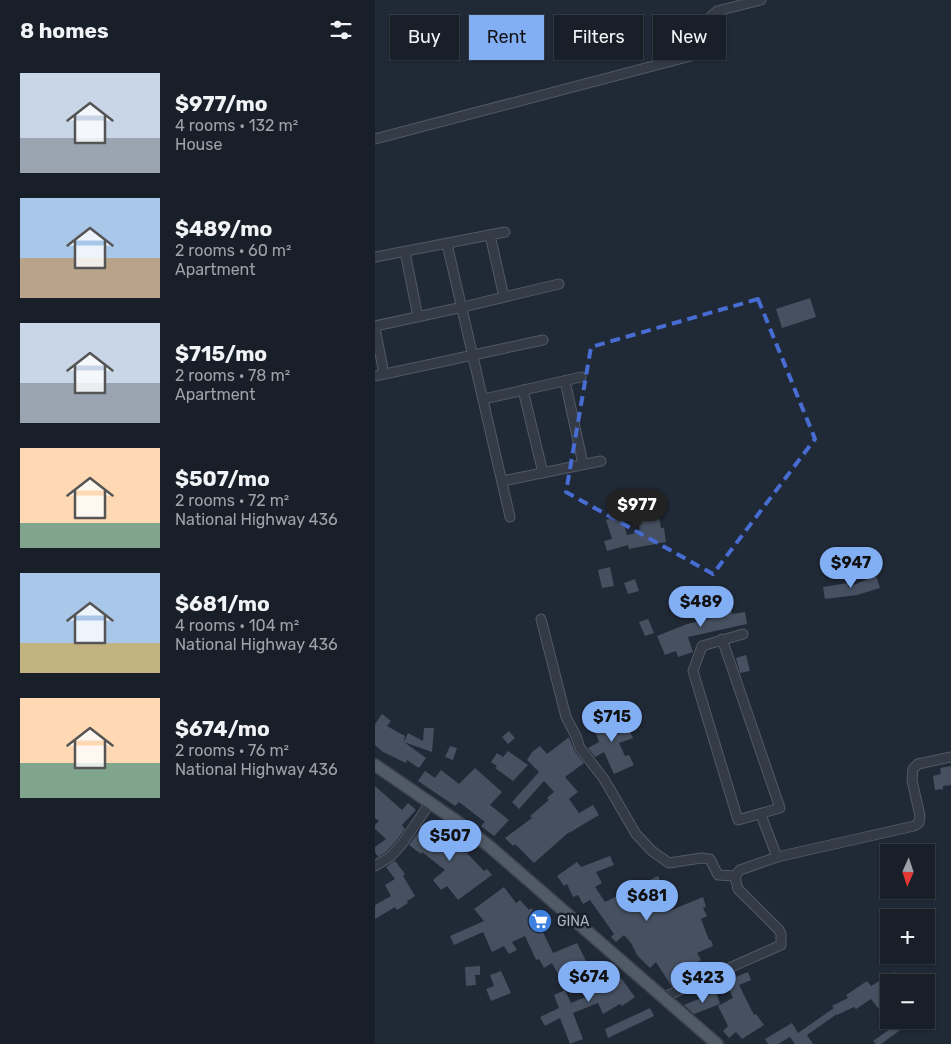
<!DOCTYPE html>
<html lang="en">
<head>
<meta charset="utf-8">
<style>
	body { margin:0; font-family:Rubik,sans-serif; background:#252c34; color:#f1f3f6; height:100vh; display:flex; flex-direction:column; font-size:19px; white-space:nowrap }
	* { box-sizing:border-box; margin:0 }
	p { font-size:16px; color:#9fa2a8 }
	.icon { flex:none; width:28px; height:28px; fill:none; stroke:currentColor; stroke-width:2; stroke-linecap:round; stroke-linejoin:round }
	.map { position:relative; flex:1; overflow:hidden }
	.side { display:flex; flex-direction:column; background:#181f28; width:375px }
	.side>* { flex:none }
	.hud { position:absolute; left:15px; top:15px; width:475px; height:45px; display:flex; gap:10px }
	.needle { width:32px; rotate:183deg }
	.buttons { position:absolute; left:505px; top:844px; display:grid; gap:10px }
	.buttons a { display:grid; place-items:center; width:55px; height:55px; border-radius:0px; background:#181f28; box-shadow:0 1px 4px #0004,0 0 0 1px #363d45; font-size:25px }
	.price { position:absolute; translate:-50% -42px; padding:0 11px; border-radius:18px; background:#82aef4; color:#111; font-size:16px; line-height:32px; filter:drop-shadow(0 1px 2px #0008) }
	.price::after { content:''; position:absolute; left:50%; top:30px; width:15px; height:11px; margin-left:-8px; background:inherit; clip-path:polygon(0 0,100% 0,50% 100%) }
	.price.current { background:#222; color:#fff }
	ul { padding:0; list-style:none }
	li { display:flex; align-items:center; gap:15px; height:125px; padding:0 20px }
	li span { display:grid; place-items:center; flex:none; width:140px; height:100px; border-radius:0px; color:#555 }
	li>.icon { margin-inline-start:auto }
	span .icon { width:60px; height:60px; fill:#fffc; stroke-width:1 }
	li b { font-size:21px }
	h2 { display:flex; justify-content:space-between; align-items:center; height:60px; padding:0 20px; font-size:21px }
	.chip { padding:0 18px; border-radius:0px; background:#181f28; box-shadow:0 1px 4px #0004,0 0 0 1px #363d45; font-size:18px; line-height:45px }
	.chip.current { background:#82aef4; color:#111 }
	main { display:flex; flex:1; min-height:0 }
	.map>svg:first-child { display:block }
	.building { fill:#465060 }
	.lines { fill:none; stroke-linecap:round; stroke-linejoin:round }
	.minor-casing { stroke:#515964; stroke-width:11 }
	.major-casing { stroke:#3d4450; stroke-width:14 }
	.minor { stroke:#343b47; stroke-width:9 }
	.major { stroke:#515a67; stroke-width:11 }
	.marked { fill:none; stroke:#486dd2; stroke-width:4; stroke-dasharray:10 6; stroke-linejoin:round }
	.labels { text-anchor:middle; stroke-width:5; stroke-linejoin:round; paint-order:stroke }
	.poi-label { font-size:14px; fill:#aeb6c3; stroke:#19212b; text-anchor:start }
</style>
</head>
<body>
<main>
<section class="side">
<h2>8 homes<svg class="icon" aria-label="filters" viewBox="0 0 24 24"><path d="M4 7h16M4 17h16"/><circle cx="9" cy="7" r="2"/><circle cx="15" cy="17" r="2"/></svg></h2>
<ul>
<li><span style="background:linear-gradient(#c9d6e8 65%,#9aa5b1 0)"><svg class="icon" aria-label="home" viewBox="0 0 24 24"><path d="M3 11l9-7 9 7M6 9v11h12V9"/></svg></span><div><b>$977/mo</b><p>4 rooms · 132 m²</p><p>House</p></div></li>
<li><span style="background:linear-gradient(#a9c7e8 60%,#b9a48a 0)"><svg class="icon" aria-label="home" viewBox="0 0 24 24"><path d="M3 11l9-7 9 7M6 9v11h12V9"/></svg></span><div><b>$489/mo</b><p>2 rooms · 60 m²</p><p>Apartment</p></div></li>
<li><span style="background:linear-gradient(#c9d6e8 60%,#9aa5b1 0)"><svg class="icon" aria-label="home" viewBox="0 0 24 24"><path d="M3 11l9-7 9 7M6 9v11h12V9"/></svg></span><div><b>$715/mo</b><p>2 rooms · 78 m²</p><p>Apartment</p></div></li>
<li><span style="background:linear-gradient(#ffd9b3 75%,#7fa58c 0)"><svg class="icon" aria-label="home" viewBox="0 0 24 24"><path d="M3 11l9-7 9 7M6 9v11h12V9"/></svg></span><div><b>$507/mo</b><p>2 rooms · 72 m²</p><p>National Highway 436</p></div></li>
<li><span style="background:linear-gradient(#a9c7e8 70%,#c2b280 0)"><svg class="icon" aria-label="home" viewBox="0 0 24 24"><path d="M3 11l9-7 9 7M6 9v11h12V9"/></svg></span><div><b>$681/mo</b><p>4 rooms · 104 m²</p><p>National Highway 436</p></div></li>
<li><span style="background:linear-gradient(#ffd9b3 65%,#7fa58c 0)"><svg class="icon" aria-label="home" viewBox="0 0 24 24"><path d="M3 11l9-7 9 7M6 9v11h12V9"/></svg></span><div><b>$674/mo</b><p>2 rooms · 76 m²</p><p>National Highway 436</p></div></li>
</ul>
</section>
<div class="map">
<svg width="576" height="1044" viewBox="0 0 576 1044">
	<rect width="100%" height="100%" fill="#202936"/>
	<g class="building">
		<polygon points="435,298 441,317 407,328 401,309"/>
		<polygon points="282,506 286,528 289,528 291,542 254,549 253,545 232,551 229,541 237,539 231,520 246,515 252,535 265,532 261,509"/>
		<polygon points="235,567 239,586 227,588 223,570"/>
		<polygon points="501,576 505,588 482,595 450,599 448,587 473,583 473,587"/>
		<polygon points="260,579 264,591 253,594 249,583"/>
		<polygon points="354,600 357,614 370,612 372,624 313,637 318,652 303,657 301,651 290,655 282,636 312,624 334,619 331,604"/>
		<polygon points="273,619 279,633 270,636 264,622"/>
		<polygon points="371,655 375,671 365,673 361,658"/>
		<polygon points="244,709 247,718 236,722 240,735 254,730 258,738 244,743 250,756 254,755 259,765 239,774 229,752 220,757 213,748 224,742 220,731 228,728 224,715"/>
		<polygon points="7,714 16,721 12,726 30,736 29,742 33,733 48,741 49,728 59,728 57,752 29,742 51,758 44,768 32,760 31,763 8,752 0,745 0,724"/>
		<polygon points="134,731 140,738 133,744 127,737"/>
		<polygon points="194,737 200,752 209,763 190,777 203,792 194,799 204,813 218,805 224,815 194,833 194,832 159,863 140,844 138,846 130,838 157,818 155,816 174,800 172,798 179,792 169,781 144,809 137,802 164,772 152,760 157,752 165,746 172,754"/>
		<polygon points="75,746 82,748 78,760 70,757"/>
		<polygon points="133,751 153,765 138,781 120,768 122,766 116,762 122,753 128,757"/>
		<polygon points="576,766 576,785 568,786 568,789 560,790 558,776 566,774 565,768"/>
		<polygon points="100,768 127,792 115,805 134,820 119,836 106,826 110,822 84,802 80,806 43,781 50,771 60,778 66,770 84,784"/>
		<polygon points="0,786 27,810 33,803 41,810 27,825 30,829 22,840 11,852 3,857 0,852 0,847 11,839 0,829 0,825 4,821 0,818"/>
		<polygon points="50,823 63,833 64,831 71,836 89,853 91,852 109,871 112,869 117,875 83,900 72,886 66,890 58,880 70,870 47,852 46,854 34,845"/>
		<polygon points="235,856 239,865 221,872 227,883 220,887 230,902 283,876 287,885 283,887 294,911 328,897 331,907 328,908 332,916 326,919 334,940 336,940 338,946 322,953 326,960 323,962 328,973 297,987 281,962 275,968 262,955 256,943 249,935 241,942 236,937 239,934 215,900 208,904 203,895 198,897 192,884 189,886 182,876 202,862 206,867"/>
		<polygon points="20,861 30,874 28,876 40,896 32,901 33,903 22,910 20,907 0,919 0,905 16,896 10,885 20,879 11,867"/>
		<polygon points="129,887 141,903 145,900 154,910 156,908 163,916 165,914 172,923 166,928 178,953 202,943 212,963 184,976 177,963 169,968 164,959 161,960 150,936 137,942 142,950 134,954 129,946 117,952 108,932 79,945 75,936 109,921 99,909"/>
		<polygon points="105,966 105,975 100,975 101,985 91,986 90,967"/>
		<polygon points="224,966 240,982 246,978 260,997 247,1006 245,1004 228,1014 223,1003 198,1013 208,1039 195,1044 185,1018 170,1026 165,1017 184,1008 179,995 190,990 196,1003 228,990 214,976"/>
		<polygon points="126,971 136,993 116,1001 111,989 119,986 115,975"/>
		<polygon points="373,972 376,980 364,985 379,1015 381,1014 389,1025 367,1039 361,1032 354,1038 348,1031 353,1026 343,1006 358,998 351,981"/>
		<polygon points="519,972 526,982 514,982 514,1020 529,1020 532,1025 506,1044 501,1044 498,1041 518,1027 496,999 481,1009 479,1007 462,1015 462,1014 432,1035 438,1044 420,1044 415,1037 403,1044 393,1044 390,1039 417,1023 423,1033 459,1008 457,1006 473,998 471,995 492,981 496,986"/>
		<polygon points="341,992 345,1004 319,1014 309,1005"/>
		<polygon points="275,1008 279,1016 233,1038 230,1029"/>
	</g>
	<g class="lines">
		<g class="minor-casing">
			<g id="minor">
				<polyline points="0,139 316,56 328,44 332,20 342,11 386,0"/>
				<polyline points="115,235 129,297"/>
				<polyline points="72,244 135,517"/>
				<polyline points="30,252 43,317"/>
				<polyline points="0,257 130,232"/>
				<polyline points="0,326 88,307 184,284"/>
				<polyline points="0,328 9,374"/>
				<polyline points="0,376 168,340"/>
				<polyline points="190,381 208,464"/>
				<polyline points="148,390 168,473"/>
				<polyline points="109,399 206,377"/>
				<polyline points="127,481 226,461"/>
				<polyline points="166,619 191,717 201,736 205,748 229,779 261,834 277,851 294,863 326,858 335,859 343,875 360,876"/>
				<polyline points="347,639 405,808 363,820 318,671 327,646 368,634"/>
				<polyline points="386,815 402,857"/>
				<polyline points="0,866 15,857 27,844 55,803"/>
				<polyline points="360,876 365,870 402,857 539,826 544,823 545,816 537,780 538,769 543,764 576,757"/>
				<polyline points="289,997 406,945 406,934 404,930 363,889 360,876"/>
			</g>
		</g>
		<g class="major-casing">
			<polyline id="major" points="0,765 83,822 114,846 342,1044"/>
		</g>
		<use href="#minor" class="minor"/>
		<use href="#major" class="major"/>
	</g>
	<path class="marked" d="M383,299l57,140 -102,135 -147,-82 25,-145z"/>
	<defs>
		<g id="supermarket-disc" transform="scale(1.25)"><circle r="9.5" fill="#3f7fe0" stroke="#19212b"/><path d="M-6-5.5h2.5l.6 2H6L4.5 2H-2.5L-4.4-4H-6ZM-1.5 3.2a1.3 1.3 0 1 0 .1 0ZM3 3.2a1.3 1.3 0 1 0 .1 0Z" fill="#fff"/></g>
	</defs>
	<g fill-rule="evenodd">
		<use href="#supermarket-disc" x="165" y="921"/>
	</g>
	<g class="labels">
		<g class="poi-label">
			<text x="182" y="926">GINA</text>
		</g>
	</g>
</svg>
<div class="buttons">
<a><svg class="needle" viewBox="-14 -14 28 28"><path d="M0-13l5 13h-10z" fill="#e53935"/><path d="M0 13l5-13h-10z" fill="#9fa2a8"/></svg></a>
<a>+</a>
<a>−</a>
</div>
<b class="price current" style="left:262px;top:531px">$977</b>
<b class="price" style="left:476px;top:589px">$947</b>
<b class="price" style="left:326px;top:628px">$489</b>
<b class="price" style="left:237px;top:743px">$715</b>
<b class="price" style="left:75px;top:862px">$507</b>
<b class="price" style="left:272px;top:922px">$681</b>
<b class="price" style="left:214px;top:1003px">$674</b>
<b class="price" style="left:328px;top:1004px">$423</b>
<div class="hud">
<a class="chip">Buy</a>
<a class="chip current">Rent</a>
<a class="chip">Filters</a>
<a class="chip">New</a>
</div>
</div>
</main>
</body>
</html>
